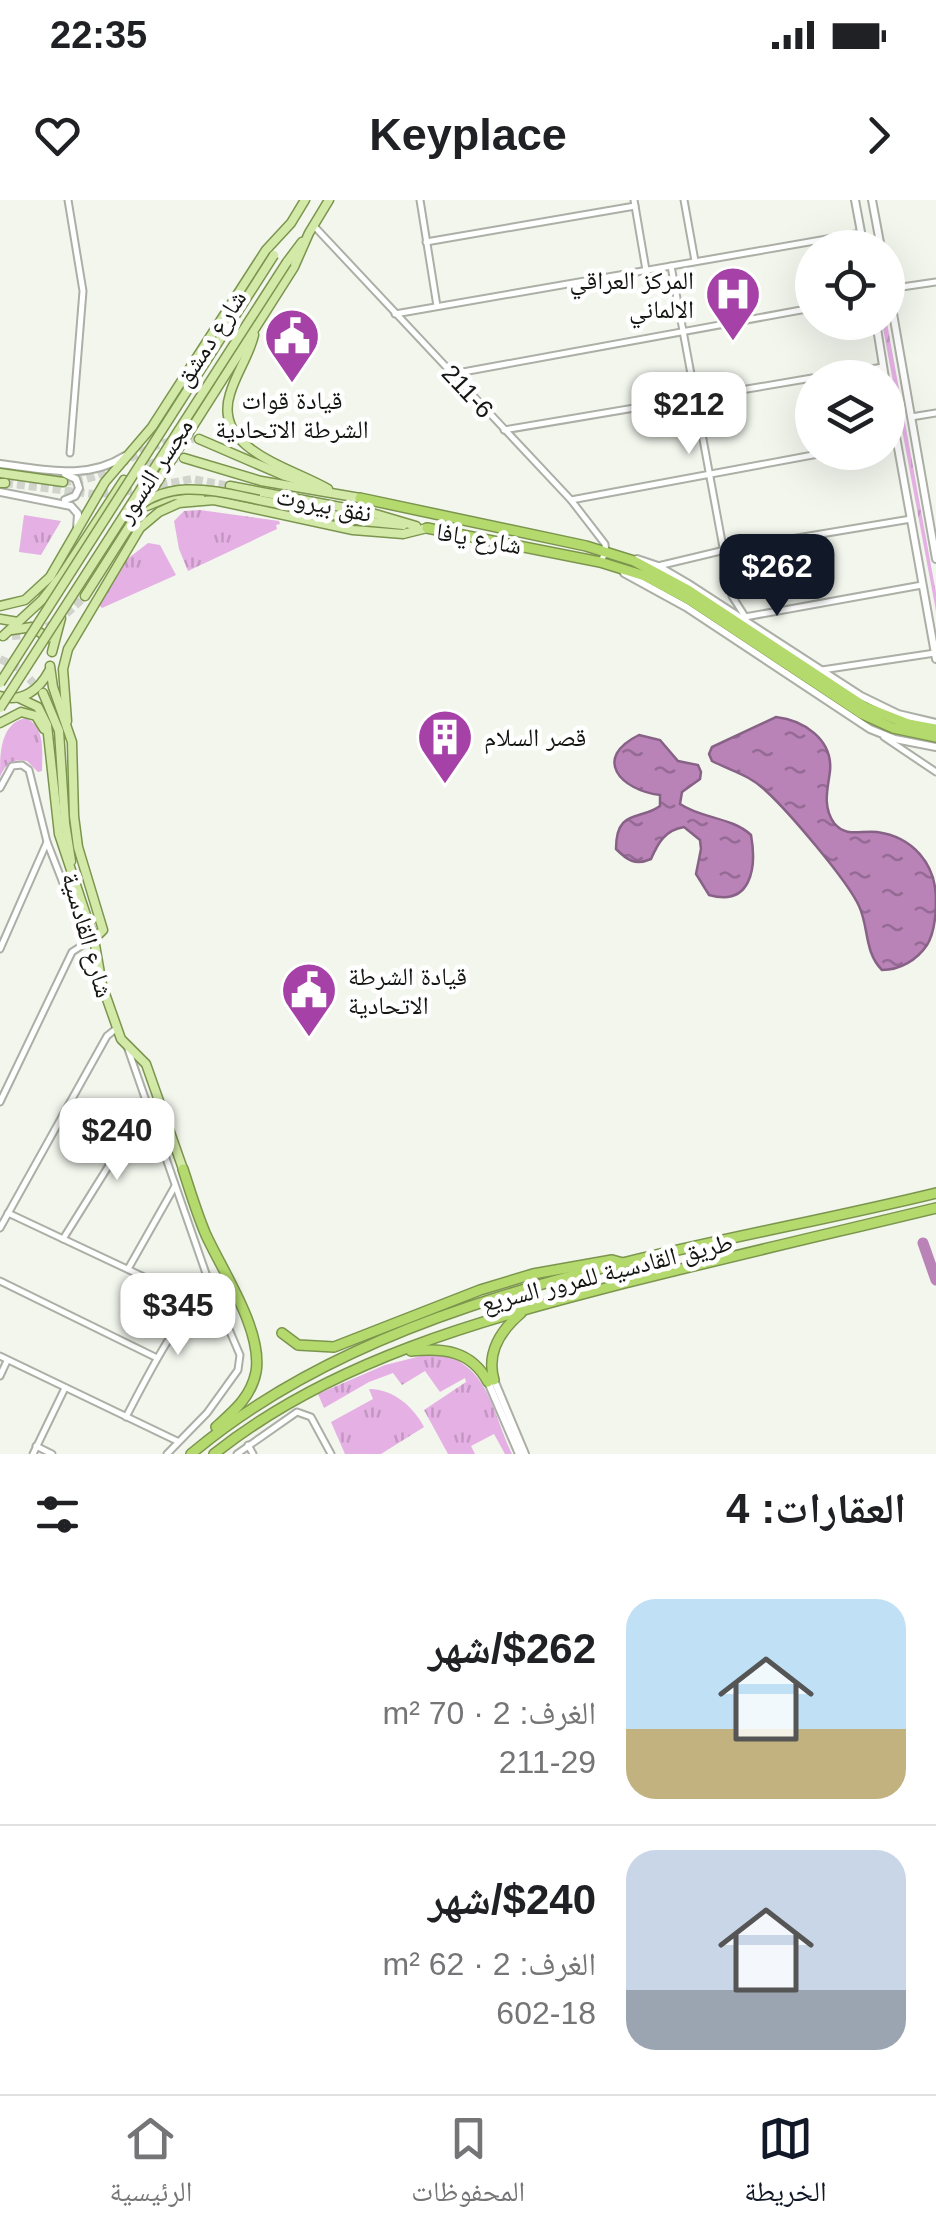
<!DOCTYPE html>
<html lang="ar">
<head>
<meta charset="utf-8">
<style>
	body { margin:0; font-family:Helvetica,"Noto Naskh Arabic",sans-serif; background:#f6f6f6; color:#202124; direction:rtl; height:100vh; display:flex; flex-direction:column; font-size:38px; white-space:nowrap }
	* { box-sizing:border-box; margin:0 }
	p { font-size:32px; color:#757577 }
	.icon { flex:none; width:55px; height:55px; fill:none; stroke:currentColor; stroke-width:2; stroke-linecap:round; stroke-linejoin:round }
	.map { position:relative; height:1254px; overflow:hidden; direction:ltr }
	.drawer { display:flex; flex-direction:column; background:#fff; flex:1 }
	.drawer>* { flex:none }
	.fabs { position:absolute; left:795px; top:30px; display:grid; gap:20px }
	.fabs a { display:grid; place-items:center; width:110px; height:110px; border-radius:50%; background:#fff; box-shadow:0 10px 40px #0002; font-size:50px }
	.price { position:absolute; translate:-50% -85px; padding:0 22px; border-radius:20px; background:#fff; color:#222; font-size:32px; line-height:65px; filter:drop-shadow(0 2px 5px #0008) }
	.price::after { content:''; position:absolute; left:50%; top:60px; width:30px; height:22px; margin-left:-15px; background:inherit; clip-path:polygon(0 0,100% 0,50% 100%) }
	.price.current { background:#111827; color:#fff }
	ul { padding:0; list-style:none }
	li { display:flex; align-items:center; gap:30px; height:250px; padding:0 30px }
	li+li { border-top:2px solid #e0e0e0 }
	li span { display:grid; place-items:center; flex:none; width:280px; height:200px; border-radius:30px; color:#555 }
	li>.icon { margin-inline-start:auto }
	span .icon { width:120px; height:120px; fill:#fffc; stroke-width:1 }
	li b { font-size:42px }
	h2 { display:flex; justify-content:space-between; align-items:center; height:120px; padding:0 30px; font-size:42px }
	.status { display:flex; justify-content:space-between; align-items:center; height:70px; padding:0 50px; background:#fff; direction:ltr }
	.status svg { height:28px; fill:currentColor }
	header { display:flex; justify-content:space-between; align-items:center; height:130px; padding:0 30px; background:#fff; font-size:45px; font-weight:700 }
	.dock { display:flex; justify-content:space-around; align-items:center; height:140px; border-top:2px solid #e0e0e0; background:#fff; font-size:28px; color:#757577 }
	.dock a { display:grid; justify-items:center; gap:5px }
	.dock .current { color:#111827 }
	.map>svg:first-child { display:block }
	.grass { fill:url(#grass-tufts) }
	.water { fill:url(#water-ripples); stroke:#886286; stroke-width:2.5 }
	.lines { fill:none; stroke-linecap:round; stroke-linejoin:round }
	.river { stroke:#b983b8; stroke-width:11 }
	.primary-tunnel { stroke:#d1d4cc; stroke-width:8; stroke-dasharray:8 4; stroke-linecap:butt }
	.minor-casing { stroke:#abafa6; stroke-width:9 }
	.tertiary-casing { stroke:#abafa6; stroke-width:10 }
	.secondary-casing { stroke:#abafa6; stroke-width:10 }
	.primary-casing { stroke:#7c954e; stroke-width:11 }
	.motorway-casing { stroke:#7c954e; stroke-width:12 }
	.minor { stroke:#fff; stroke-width:5 }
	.tertiary { stroke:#fff; stroke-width:6 }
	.secondary { stroke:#fff; stroke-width:6 }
	.primary { stroke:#d2e9a8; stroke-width:8 }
	.motorway { stroke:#b4da6e; stroke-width:9 }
	.primary-bridge-casing { stroke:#7c954e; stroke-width:11; stroke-linecap:butt }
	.primary-bridge { stroke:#d2e9a8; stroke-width:8 }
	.labels { text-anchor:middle; stroke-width:9; stroke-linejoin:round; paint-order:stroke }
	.poi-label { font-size:25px; fill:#141613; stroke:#fff; text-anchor:start }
	.street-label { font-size:25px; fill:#141613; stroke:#fff }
</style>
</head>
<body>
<div class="status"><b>22:35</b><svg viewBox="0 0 49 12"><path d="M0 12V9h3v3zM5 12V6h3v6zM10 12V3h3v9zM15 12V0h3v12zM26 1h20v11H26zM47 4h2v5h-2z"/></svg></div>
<header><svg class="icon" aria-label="forward" viewBox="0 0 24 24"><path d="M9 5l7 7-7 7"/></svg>Keyplace<svg class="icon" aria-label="heart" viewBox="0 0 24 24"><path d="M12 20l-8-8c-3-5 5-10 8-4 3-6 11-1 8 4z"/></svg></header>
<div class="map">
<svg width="936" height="1254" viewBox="0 0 936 1254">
	<defs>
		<pattern id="grass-tufts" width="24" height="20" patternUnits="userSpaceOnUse" patternTransform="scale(2.5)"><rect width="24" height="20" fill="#e5b0e4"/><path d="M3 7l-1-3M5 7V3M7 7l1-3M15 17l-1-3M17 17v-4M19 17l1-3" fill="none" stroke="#c497c3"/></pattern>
		<pattern id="water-ripples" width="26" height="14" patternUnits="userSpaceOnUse" patternTransform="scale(2.5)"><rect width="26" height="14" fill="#b983b8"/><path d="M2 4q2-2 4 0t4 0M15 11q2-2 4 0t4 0" fill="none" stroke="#956a94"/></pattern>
	</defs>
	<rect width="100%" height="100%" fill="#f2f6ed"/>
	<g class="grass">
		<polygon points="882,123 887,123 936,393 936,411"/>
		<polygon points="200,310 279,321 280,324 276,325 277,329 188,371 179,349 174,321 184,311"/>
		<polygon points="24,315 61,321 41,355 19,352"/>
		<polygon points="148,343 160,345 176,375 102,408 99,405 126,360"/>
		<path d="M26,518c20,10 16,34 16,53l-4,1 -11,-11c-14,-3 -22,3 -27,16 0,-23 0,-54 26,-59z"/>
		<path d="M437,1152c53,15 54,57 75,102h-7l-11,-20 -23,12 4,8h-27l-24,-44 42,-28 -1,-4 -25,14 -15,-21 -23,14 -9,-12 -24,9 -45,26 -6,-14 67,-29z"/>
		<path d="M369,1189c24,0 44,17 55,38l-43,27h-36l-14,-32 42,-23z"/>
	</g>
	<g class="water">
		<path d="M776,517c27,3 57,22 54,54 -2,17 -8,35 4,52 12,15 27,7 43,9 36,5 59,32 59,68 0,14 -1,32 -9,45 -10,15 -27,25 -45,25 -18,-18 -13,-43 -23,-64 -12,-26 -71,-95 -93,-115 -16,-16 -35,-20 -54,-30l-3,-7 3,-7z"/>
		<path d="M639,535l21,5 18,21 20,4 3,7 -1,7 -18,13 -2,12c22,15 52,13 71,31 6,33 0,72 -42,60l-13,-21 5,-25 -1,-9 -16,-13c-19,3 -26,16 -33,32 -16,7 -24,1 -35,-10 0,-41 24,-28 44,-43v-11c-40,-5 -68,-37 -21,-60z"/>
	</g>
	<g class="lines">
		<polyline class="river" points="923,1043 936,1080"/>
		<g class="primary-tunnel">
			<polyline points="136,270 160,260 184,258"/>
			<path d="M63,282c57,-1 72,-45 136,-43"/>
			<polyline points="5,283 93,294 123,292 192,279 230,286"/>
			<path d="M0,436c38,2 59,-13 85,-40"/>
			<polyline points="0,459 19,468 39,489"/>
		</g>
		<g class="minor-casing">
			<g id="minor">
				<polyline points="68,0 83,91 70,253"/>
				<polyline points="420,0 437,106"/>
				<polyline points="634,0 646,70"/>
				<polyline points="684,0 695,61"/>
				<polyline points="314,26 571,300 605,344 606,352 600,362"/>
				<polyline points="426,42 635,6"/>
				<polyline points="671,66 732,396 746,418"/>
				<polyline points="888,89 936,82"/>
				<polyline points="395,114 861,33"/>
				<polyline points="452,174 812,108"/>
				<polyline points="817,178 883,167"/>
				<polyline points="911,217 936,213"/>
				<polyline points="504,230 812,178"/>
				<polyline points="571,300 829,252"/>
				<polyline points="658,366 725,350 911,319"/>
				<polyline points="745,417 922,385"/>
				<polyline points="822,470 935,453"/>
				<polyline points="884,537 936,572"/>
				<polyline points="0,588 12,566 22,565 29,570 47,642 86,742"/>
				<polyline points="0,749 47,642"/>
				<polyline points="128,849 210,1085 240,1155 238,1170 207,1213 167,1254"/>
				<polyline points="0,902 72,752 89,741"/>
				<polyline points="8,1013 195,1101"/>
				<polyline points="0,1028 107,836 117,828"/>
				<polyline points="63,1039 146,906"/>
				<polyline points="128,1069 175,986"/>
				<polyline points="0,1081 157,1158"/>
				<polyline points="0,1156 177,1241"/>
				<polyline points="0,1176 7,1161"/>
				<path d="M126,1217c24,-46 48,-94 84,-132"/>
				<polyline points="248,1245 253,1254"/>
				<polyline points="36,1246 52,1254"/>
				<polyline points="33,1254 65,1188"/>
				<polyline points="237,1254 297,1212 311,1217 331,1254"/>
			</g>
		</g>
		<g class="tertiary-casing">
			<g id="tertiary">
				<polyline points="855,0 864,48"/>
				<polyline points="872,0 881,48"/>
				<polyline points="888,85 936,359"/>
				<polyline points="876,122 885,178"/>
				<polyline points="888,192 936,459"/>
			</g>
		</g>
		<g class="secondary-casing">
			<g id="secondary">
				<path d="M0,264c44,5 86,17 125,-8"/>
				<polyline points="0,292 71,306 78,314 77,329"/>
				<polyline points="65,300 75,296 79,288 76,279 65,274"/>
				<polyline points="637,359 658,366 687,383 861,496 898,514 936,523"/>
				<polyline points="624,373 686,407 870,529 895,539 936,547"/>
				<polyline points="494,1180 525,1254"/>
				<polyline points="488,1182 519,1254"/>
			</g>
		</g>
		<g class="primary-casing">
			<g id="primary">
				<polyline points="287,62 302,42"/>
				<path d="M254,135c-5,21 -18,38 -24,59 -18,56 63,74 98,95"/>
				<polyline points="199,239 285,276 317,286"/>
				<polyline points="184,258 261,281 360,298"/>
				<polyline points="0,273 63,282"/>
				<polyline points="0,283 5,283"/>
				<polyline points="230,286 372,313 416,326"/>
				<polyline points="259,300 363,321 403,325"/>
				<polyline points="147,306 174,295 200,297"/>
				<polyline points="132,310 154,282"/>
				<polyline points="85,396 294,67 309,33 329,0"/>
				<polyline points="0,406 25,400 50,377 105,282 152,227 266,50 291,23 305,0"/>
				<polyline points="0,419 18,422"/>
				<polyline points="12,430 32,427 48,438"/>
				<polyline points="3,436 42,400 61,376 124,280"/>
				<polyline points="52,452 61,418"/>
				<polyline points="50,466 53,487 72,542 74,616 78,647 103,730 94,739"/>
				<polyline points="43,493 59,531 65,623 71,661"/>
				<path d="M0,496c22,7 39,-6 49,-25"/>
				<polyline points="19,498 38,507 47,525 59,634 94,739 102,785 121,839 146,864 183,969"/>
				<polyline points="67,521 63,469 68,449 140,328 159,312 179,303 214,300 353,330 403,334 427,328"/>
				<polyline points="0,523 21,512 36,516 44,529"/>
			</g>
		</g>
		<g class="motorway-casing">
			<g id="motorway">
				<polyline points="360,298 586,346 634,361 688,390 865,507 908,524 936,529"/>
				<polyline points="427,328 600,362 645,376 688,399 862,514 893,528 936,537"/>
				<path d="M183,969c7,22 14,45 23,66 17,37 57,96 50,137 -5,25 -22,39 -40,55"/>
				<polyline points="282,1133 298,1145 334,1147 480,1090 533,1074 612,1060 623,1063"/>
				<path d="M411,1151c32,-3 60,-1 77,31"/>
				<path d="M494,1180c-8,-27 7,-50 27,-67"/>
				<path d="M191,1254c199,-168 499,-201 745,-261"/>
				<path d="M214,1254c118,-94 267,-134 411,-171 103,-26 207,-50 311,-75"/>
			</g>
		</g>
		<use href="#minor" class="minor"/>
		<use href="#tertiary" class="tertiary"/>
		<use href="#secondary" class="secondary"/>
		<use href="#primary" class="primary"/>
		<use href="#motorway" class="motorway"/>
		<g class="primary-bridge-casing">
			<g id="primary-bridge">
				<path d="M129,314c39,-37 82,-24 130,-14"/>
				<polyline points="0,483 274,55"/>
				<polyline points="0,508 287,62"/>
			</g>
		</g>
		<use href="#primary-bridge" class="primary-bridge"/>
	</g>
	<defs>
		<g id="hospital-pin" transform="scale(2.875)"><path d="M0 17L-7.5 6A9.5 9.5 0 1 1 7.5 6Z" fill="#a541a7" stroke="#fff"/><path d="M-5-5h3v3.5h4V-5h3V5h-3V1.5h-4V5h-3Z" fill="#fff"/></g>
		<g id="civic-pin" transform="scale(2.875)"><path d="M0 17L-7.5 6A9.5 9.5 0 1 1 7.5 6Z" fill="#a541a7" stroke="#fff"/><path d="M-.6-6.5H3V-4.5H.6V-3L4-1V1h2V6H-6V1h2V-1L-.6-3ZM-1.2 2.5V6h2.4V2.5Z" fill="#fff"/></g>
		<g id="building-pin" transform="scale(2.875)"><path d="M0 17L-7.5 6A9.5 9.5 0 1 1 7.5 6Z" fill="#a541a7" stroke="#fff"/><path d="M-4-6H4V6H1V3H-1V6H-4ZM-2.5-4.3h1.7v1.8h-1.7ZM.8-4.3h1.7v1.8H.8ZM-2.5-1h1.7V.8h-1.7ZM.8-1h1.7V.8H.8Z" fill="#fff"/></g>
	</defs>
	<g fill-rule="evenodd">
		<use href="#hospital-pin" x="733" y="94"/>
		<use href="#civic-pin" x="292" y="136"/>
		<use href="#building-pin" x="445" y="537"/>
		<use href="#civic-pin" x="309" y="790"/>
	</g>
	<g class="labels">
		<g class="poi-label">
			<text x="694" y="89" text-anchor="end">المركز العراقي<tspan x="694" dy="29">الالماني</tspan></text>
			<text x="292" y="209" text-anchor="middle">قيادة قوات<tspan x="292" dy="29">الشرطة الاتحادية</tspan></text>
			<text x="484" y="546">قصر السلام</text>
			<text x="348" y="785">قيادة الشرطة<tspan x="348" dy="29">الاتحادية</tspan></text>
		</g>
		<g class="street-label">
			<text transform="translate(210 138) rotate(-57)" y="9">شارع دمشق</text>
			<text transform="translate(468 191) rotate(47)" y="9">211-6</text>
			<text transform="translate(154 270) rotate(-57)" y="9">مجسر النسور</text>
			<text transform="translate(324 304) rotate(11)" y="9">نفق بيروت</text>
			<text transform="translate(479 338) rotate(10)" y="9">شارع يافا</text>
			<text transform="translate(88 735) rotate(74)" y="9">شارع القادسية</text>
			<text transform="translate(607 1072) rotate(-14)" y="9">طريق القادسية للمرور السريع</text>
		</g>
	</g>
</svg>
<div class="fabs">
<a><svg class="icon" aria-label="locate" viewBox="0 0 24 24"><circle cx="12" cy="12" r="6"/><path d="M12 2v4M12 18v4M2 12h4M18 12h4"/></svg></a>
<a><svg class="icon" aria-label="layers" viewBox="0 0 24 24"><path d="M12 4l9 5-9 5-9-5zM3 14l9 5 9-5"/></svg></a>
</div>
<b class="price" style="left:689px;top:257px">$212</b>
<b class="price current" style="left:777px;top:419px">$262</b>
<b class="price" style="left:117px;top:983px">$240</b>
<b class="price" style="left:178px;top:1158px">$345</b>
</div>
<section class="drawer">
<h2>العقارات: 4<svg class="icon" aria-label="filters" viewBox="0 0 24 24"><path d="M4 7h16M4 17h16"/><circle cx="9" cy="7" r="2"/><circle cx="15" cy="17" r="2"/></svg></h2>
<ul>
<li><span style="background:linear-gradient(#bfe0f5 65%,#c2b280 0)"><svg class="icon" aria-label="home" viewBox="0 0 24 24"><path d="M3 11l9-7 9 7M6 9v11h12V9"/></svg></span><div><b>$262/شهر</b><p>الغرف: 2 · 70 m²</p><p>211-29</p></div></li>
<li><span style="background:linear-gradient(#c9d6e8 70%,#9aa5b1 0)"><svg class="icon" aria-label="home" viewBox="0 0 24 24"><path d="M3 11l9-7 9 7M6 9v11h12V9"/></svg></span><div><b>$240/شهر</b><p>الغرف: 2 · 62 m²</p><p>602-18</p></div></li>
</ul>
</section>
<nav class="dock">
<a class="current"><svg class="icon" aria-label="map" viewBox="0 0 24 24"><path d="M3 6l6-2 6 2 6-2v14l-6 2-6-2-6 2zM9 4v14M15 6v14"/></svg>الخريطة</a>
<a><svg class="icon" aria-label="saved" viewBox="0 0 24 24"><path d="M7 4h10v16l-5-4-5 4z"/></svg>المحفوظات</a>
<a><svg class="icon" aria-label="home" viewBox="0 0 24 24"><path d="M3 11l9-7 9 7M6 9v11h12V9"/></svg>الرئيسية</a>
</nav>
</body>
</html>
